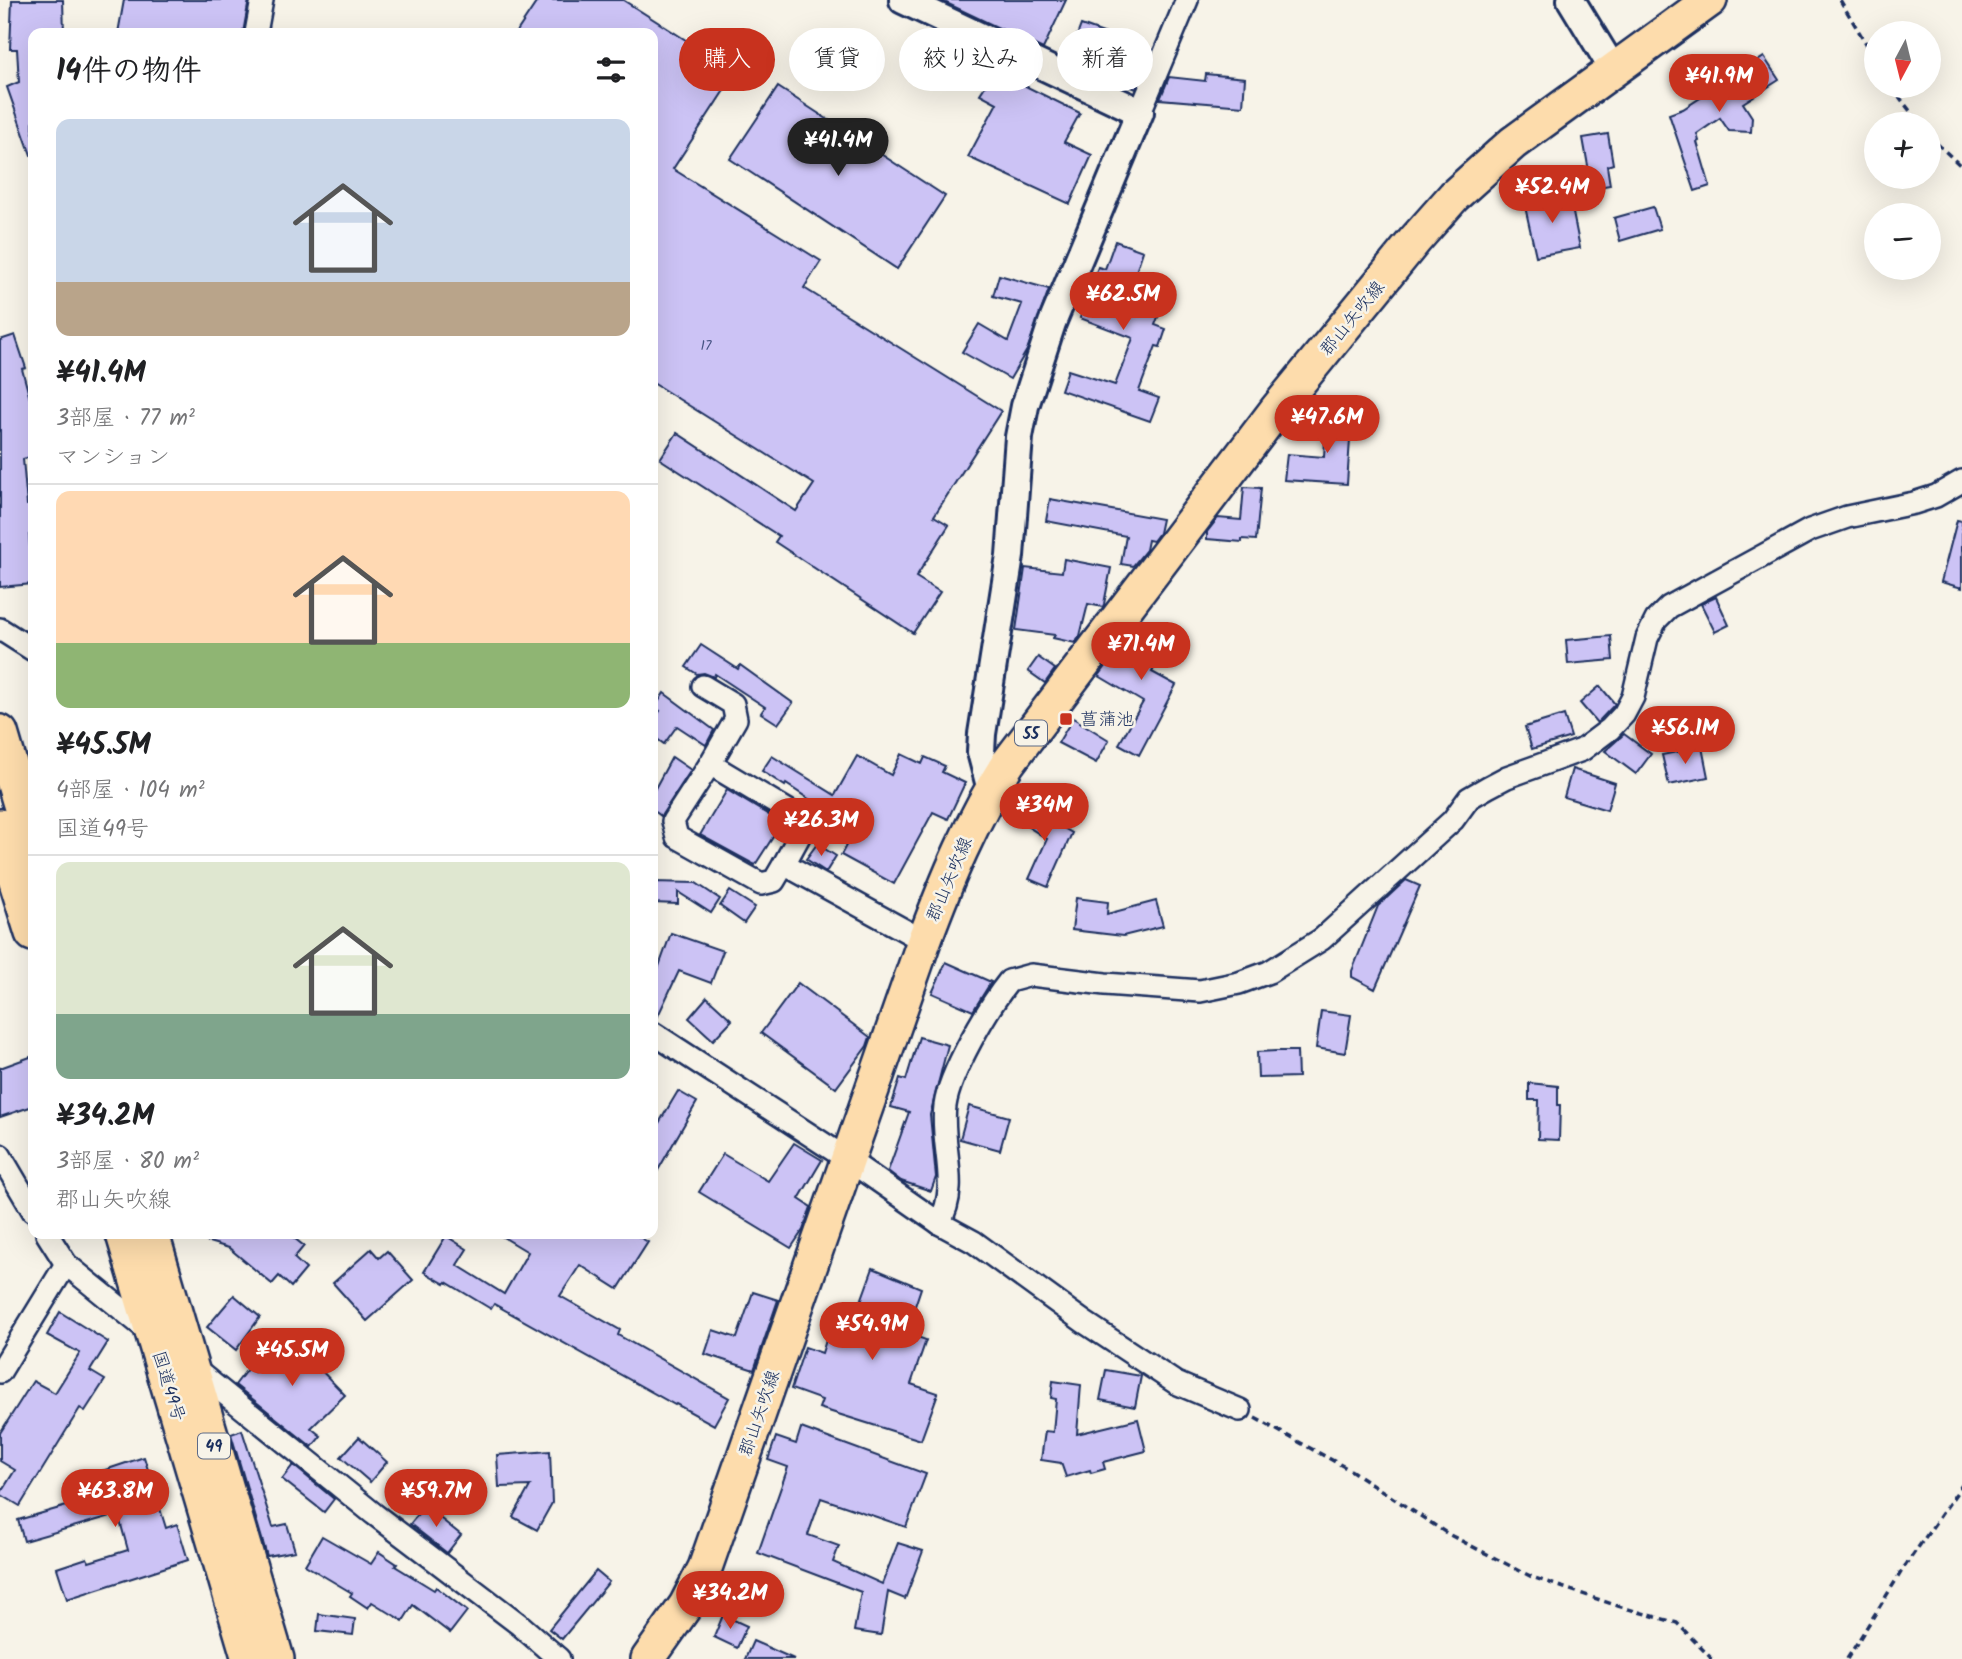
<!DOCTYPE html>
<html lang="ja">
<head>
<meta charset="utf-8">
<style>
	body { margin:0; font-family:Kalam,"Klee One",sans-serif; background:#f2f2f2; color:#202124; height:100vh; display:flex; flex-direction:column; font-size:26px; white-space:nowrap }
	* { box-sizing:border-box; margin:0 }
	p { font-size:23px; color:#757577 }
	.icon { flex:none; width:38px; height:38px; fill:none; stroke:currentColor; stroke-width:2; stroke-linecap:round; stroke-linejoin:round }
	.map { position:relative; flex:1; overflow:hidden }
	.details { position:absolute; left:28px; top:28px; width:630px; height:1211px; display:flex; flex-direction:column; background:#fff; border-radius:14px; box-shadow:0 7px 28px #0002 }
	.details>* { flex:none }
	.banner { position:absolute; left:679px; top:28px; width:665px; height:63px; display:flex; gap:14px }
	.needle { width:46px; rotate:187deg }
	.buttons { position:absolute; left:1864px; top:21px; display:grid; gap:14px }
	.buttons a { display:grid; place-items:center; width:77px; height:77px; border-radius:50%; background:#fff; box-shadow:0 7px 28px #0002; font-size:35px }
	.price { position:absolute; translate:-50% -60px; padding:0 16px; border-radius:24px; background:#c8321e; color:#fff; font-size:23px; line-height:46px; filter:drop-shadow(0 2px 4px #0008) }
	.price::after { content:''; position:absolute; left:50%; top:42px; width:21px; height:16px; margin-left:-10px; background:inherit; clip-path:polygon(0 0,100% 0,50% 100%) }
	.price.current { background:#222; color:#fff }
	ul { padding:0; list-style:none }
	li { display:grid; align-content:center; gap:14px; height:371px; padding:0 28px }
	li+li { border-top:2px solid #e0e0e0 }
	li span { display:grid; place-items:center; height:217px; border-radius:14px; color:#555 }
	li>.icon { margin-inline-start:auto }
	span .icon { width:126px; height:126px; fill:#fffc; stroke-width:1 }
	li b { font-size:30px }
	h2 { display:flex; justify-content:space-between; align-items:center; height:84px; padding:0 28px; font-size:30px }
	.pill { padding:0 24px; border-radius:32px; background:#fff; box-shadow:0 7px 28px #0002; font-size:24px; line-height:63px }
	.pill.current { background:#c8321e; color:#fff }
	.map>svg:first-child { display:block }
	.building { fill:#ccc3f5; stroke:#1b2f5e; stroke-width:2 }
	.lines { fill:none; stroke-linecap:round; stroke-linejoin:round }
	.minor-casing { stroke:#1b2f5e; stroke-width:26 }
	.tertiary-casing { stroke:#1b2f5e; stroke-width:32 }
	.primary-casing { stroke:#1b2f5e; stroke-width:38 }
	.trunk-casing { stroke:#1b2f5e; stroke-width:40 }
	.path { stroke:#1b2f5e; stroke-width:3.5; stroke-dasharray:7 5; stroke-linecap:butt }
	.minor { stroke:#f7f3e8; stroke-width:21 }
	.tertiary { stroke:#f7f3e8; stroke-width:26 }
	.primary { stroke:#fddcac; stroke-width:33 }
	.trunk { stroke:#fddcac; stroke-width:35 }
	.poi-dot { fill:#c8321e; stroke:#f7f3e8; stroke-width:2.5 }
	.labels { text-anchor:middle; stroke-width:5; stroke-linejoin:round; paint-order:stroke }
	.number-label { font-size:14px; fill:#475484 }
	.shield { fill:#f7f3e8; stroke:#5d6a87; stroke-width:2 }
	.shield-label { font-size:16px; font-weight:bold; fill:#1b2f5e }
	.street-label { font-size:18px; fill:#1b2f5e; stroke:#f7f3e8 }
	.poi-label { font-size:18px; fill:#1b2f5e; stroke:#f7f3e8; text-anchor:start }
</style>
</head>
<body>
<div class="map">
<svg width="1962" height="1659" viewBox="0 0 1962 1659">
	<rect width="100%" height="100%" fill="#f7f3e8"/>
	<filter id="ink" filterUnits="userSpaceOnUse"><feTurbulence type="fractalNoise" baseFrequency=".0143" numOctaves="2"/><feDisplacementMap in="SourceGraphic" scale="14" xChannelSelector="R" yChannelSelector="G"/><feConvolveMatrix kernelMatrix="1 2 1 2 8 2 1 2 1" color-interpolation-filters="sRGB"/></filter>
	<g filter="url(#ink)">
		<g class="building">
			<polygon points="12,0 63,0 64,33 33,33 33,155 31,155 7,87 19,82 17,49 10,49"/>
			<polygon points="124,0 249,0 243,33 118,33"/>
			<polygon points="538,0 623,0 736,72 673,169 821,261 804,288 1001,411 934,516 949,525 916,577 940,592 913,633 775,542 779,536 660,459 677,433 796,511 814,484 653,383 653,33 516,33"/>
			<polygon points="940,0 1066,0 1043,49"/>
			<polygon points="1081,25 1106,34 1104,42 1147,62 1136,89 1068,60"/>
			<polygon points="1764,57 1779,80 1743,103 1752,117 1751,132 1729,131 1720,118 1697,134 1699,141 1697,142 1710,186 1695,191 1669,114 1683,109"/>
			<polygon points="995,71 1080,113 1064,142 1092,155 1070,204 968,157 997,103 980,94"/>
			<polygon points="1206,74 1245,78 1243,106 1160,99 1169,77 1205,81"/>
			<polygon points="778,87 945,196 897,269 730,159"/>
			<polygon points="1608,134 1613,164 1607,166 1610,185 1592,188 1583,138"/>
			<polygon points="1569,193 1580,248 1536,256 1524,202"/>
			<polygon points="1653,207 1660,229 1620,241 1614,218"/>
			<polygon points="1115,241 1143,251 1134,278 1168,291 1155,325 1166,329 1160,347 1156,346 1139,391 1159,398 1150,421 1061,390 1068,370 1115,385 1133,338 1080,318 1098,267 1105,269"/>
			<polygon points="999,275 1049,289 1027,350 1010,379 962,352 979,324 1008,341 1022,304 993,296"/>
			<polygon points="15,335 26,368 22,369 33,410 33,456 23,459 27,505 33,505 33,535 29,535 33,584 0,587 0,340"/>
			<polygon points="1336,407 1359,407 1359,425 1351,425 1347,484 1284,480 1287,454 1324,457 1325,439 1336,440"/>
			<polygon points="1244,487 1261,488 1256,540 1242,539 1242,542 1207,539 1207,532 1218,518 1241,520"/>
			<polygon points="1050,499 1162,519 1159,533 1153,541 1148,540 1146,550 1133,566 1121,564 1126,536 1046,521"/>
			<polygon points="1957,520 1962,521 1962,588 1941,582"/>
			<polygon points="1064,559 1111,568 1104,604 1103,607 1088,604 1080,636 1075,643 1053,638 1055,635 1016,630 1025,568 1062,572"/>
			<polygon points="1716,597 1729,625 1715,632 1701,604"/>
			<polygon points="1140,621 1171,639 1152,672 1176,685 1139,755 1119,744 1143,702 1099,676 1115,654 1117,655"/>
			<polygon points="1611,636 1613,660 1568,664 1566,640"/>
			<polygon points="701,645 738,669 740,665 793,703 778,724 761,713 765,707 715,674 714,677 704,673 697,674 686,667"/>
			<polygon points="1038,657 1055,669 1045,683 1028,671"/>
			<polygon points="1600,686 1615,704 1597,723 1580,703"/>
			<polygon points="664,693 714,730 706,745 677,726 664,744 653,736 653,720 660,711 655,707"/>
			<polygon points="1564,715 1571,737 1532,749 1525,727"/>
			<polygon points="1073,718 1109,740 1096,763 1058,743"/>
			<polygon points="1624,734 1651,754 1636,774 1605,751"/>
			<polygon points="1702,747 1708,777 1669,785 1662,755"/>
			<polygon points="901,754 922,764 925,757 945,766 942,772 965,783 948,819 933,812 894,884 841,855 856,826 823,804 821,807 786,784 785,786 762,771 772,756 835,795 857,756 891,775"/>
			<polygon points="672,757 691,770 661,816 653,810 653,792"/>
			<polygon points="1572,769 1615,783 1607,810 1564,797"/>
			<polygon points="727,790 782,823 755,865 700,835"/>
			<polygon points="1019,802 1072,833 1048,887 1029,879 1047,839 1011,816"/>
			<polygon points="817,844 836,856 826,872 806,859"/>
			<polygon points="1406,880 1420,886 1375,989 1352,977 1352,971 1378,906"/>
			<polygon points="653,882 696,883 720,899 711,913 678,892 678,904 653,903"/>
			<polygon points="730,891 755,907 744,923 720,906"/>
			<polygon points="1076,898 1108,902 1107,914 1156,901 1163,926 1123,936 1072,930"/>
			<polygon points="671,933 723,951 711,983 679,971 656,1020 653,1020 653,983"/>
			<polygon points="946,962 991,982 973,1011 932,993"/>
			<polygon points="798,983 870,1037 867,1046 836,1088 761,1033"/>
			<polygon points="707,997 732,1020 713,1040 689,1018"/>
			<polygon points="1321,1011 1351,1015 1345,1053 1316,1048"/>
			<polygon points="919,1037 948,1045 930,1115 936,1177 931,1191 901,1181 888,1171 909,1112 891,1107 900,1078 906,1080"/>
			<polygon points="1276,1051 1297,1051 1298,1077 1258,1078 1257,1052"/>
			<polygon points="33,1056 33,1106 0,1117 0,1068"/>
			<polygon points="1529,1083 1558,1086 1558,1105 1560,1105 1559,1140 1538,1139 1539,1100 1529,1100"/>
			<polygon points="678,1091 697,1102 653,1179 653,1133"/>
			<polygon points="969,1106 1009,1117 1000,1150 960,1139"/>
			<polygon points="794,1143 822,1160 799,1199 811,1207 803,1230 791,1248 699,1192 723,1154 768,1181"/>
			<polygon points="195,1234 289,1234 304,1246 294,1258 306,1269 291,1287 279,1276 272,1284 229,1248 195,1238"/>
			<polygon points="498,1234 634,1234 648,1242 618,1289 580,1265 560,1296 620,1330 618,1335 729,1398 714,1425 676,1404 675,1405 494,1304 491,1309 446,1282 445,1284 424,1272 446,1236 467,1249 457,1265 504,1294 528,1252"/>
			<polygon points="371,1249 379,1258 387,1251 413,1280 367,1321 333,1283"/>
			<polygon points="873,1268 921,1288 906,1333 926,1340 911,1384 938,1393 921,1440 819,1408 822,1400 791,1389 805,1347 822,1353 836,1308 856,1315"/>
			<polygon points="753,1292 778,1300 754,1370 705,1354 713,1330 737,1338"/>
			<polygon points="234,1295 260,1317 236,1350 207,1327"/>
			<polygon points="60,1312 108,1342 90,1371 105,1380 85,1411 80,1408 20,1506 0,1494 15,1470 0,1461 0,1433 33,1381 55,1393 80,1353 47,1335"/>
			<polygon points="287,1331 318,1356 313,1362 345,1395 311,1428 321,1436 312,1447 235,1385 248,1368 254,1372"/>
			<polygon points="1106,1370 1141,1376 1135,1407 1100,1400"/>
			<polygon points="1053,1381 1081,1385 1077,1434 1138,1419 1146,1451 1103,1462 1105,1469 1091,1473 1090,1470 1066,1477 1061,1463 1041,1460 1045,1431 1053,1432 1056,1399 1051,1398"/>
			<polygon points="801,1428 926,1474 906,1527 821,1498 808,1535 839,1546 833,1562 882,1584 898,1543 923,1551 905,1599 888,1592 881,1635 854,1631 861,1592 758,1553 788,1467 768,1460 776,1437 796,1444"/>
			<polygon points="242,1430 273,1527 287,1524 295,1551 267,1556 231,1434"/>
			<polygon points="359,1437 387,1462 370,1482 341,1457"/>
			<polygon points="550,1451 552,1503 537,1530 513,1517 530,1486 499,1487 497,1455"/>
			<polygon points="144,1457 166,1528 177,1524 188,1560 67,1599 57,1568 87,1558 89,1562 128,1550 118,1514 24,1541 18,1520 91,1499 84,1477"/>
			<polygon points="293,1465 334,1499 324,1512 282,1479"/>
			<polygon points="425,1506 461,1535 447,1553 410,1524"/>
			<polygon points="322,1536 371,1564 379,1552 397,1564 395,1566 434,1590 436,1587 467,1611 450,1633 413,1605 403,1621 372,1602 368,1608 350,1596 352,1593 305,1565"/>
			<polygon points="596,1571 609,1582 562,1639 549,1629"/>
			<polygon points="319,1614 355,1619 353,1635 317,1631"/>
			<polygon points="723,1615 747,1626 737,1648 714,1637"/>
			<polygon points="753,1641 794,1659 745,1659"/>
		</g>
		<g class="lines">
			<g class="minor-casing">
				<g id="minor">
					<polyline points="256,33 262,0"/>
					<polyline points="1140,112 1187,0"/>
					<polyline points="0,629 33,650"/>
					<polyline points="703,686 733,704 736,719 710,764 673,821 677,837 761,884 774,881 784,864"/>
					<polyline points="710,764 797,816 802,831 784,864 924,941"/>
					<polyline points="653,1033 847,1159 939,1223 974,1242 1084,1322 1176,1383 1240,1410"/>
					<polyline points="0,1155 33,1211"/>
					<path d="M939,1223c22,-37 1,-77 6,-117 4,-32 43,-99 64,-125l22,-6 74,9 95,7 39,-8 30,-11 53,-33 131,-119 16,-22 19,-11 19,-10 75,-27 28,-21 14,-15 9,-17 14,-59 9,-18 13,-13 141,-77 37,-13 67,-14 22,-7 26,-15"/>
					<polyline points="47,1234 66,1264 151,1333"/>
					<polyline points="192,1367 374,1514 520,1625 559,1659"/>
					<polyline points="0,1372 66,1264"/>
				</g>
			</g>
			<g class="tertiary-casing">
				<g id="tertiary">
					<polyline points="903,0 1140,112 1052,323 1025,406 1019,437 1010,556 982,734 981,752 991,790"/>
					<polyline points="1571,0 1613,69"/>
				</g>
			</g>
			<g class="primary-casing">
				<path id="primary" d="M648,1659l38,-54 19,-37 219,-627c23,-62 48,-122 84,-178l269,-354 138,-169 39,-44 59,-53 197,-143"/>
			</g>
			<g class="trunk-casing">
				<g id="trunk">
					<polyline points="0,733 33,845"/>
					<polyline points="0,827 33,933"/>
					<polyline points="124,1234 250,1659"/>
					<polyline points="151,1234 276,1659"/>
				</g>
			</g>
			<g class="path">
				<polyline points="1840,0 1876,60"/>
				<polyline points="1891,86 1920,124"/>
				<polyline points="1928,135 1962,167"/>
				<polyline points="1255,1418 1352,1471 1448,1534 1532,1577 1618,1606 1677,1623 1712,1659"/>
				<polyline points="1847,1659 1903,1569 1962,1485"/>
			</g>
			<use href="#minor" class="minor"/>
			<use href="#tertiary" class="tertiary"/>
			<use href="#primary" class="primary"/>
			<use href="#trunk" class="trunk"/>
		</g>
	</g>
	<rect class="poi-dot" x="1059" y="712" width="14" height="14" rx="3.5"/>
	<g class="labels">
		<g class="number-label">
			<text x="706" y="350">17</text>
		</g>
		<g class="shield">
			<rect x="1015" y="720.5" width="32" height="25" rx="5"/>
			<rect x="198" y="1433.5" width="32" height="25" rx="5"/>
		</g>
		<g class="shield-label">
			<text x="1031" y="739">55</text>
			<text x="214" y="1452">49</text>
		</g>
		<g class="street-label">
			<text transform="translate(1352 318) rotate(-51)" y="6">郡山矢吹線</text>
			<text transform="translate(949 879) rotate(-67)" y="6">郡山矢吹線</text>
			<text transform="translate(169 1386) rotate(73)" y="6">国道49号</text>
			<text transform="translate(759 1413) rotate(-71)" y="6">郡山矢吹線</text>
		</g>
		<g class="poi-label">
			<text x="1080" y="725">菖蒲池</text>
		</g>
	</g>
</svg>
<div class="buttons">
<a><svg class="needle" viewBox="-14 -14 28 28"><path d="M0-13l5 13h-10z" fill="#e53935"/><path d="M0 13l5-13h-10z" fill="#757577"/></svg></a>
<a>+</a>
<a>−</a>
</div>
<b class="price" style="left:1719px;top:114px">¥41.9M</b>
<b class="price current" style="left:838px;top:178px">¥41.4M</b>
<b class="price" style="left:1552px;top:225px">¥52.4M</b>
<b class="price" style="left:1123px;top:332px">¥62.5M</b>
<b class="price" style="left:1327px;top:455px">¥47.6M</b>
<b class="price" style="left:1141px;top:682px">¥71.4M</b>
<b class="price" style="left:1685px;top:766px">¥56.1M</b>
<b class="price" style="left:1044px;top:843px">¥34M</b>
<b class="price" style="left:821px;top:858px">¥26.3M</b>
<b class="price" style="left:872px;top:1362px">¥54.9M</b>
<b class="price" style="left:292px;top:1388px">¥45.5M</b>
<b class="price" style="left:115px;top:1529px">¥63.8M</b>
<b class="price" style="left:436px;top:1529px">¥59.7M</b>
<b class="price" style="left:730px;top:1631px">¥34.2M</b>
<div class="banner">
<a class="pill current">購入</a>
<a class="pill">賃貸</a>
<a class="pill">絞り込み</a>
<a class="pill">新着</a>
</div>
<section class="details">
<h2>14件の物件<svg class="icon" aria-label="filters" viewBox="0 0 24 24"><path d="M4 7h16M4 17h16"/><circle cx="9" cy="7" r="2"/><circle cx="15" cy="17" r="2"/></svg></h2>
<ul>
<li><span style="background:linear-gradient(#c9d6e8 75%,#b9a48a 0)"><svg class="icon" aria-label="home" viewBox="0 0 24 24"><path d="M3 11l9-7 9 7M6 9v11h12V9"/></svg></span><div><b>¥41.4M</b><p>3部屋 · 77 m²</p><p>マンション</p></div></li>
<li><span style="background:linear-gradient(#ffd9b3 70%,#8fb573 0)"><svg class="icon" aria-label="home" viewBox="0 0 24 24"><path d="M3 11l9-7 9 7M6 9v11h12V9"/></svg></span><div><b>¥45.5M</b><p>4部屋 · 104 m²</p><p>国道49号</p></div></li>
<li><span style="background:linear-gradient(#dfe7d0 70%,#7fa58c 0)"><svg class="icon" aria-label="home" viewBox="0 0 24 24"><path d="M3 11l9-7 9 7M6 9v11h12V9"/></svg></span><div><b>¥34.2M</b><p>3部屋 · 80 m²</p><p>郡山矢吹線</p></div></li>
</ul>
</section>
</div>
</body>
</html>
